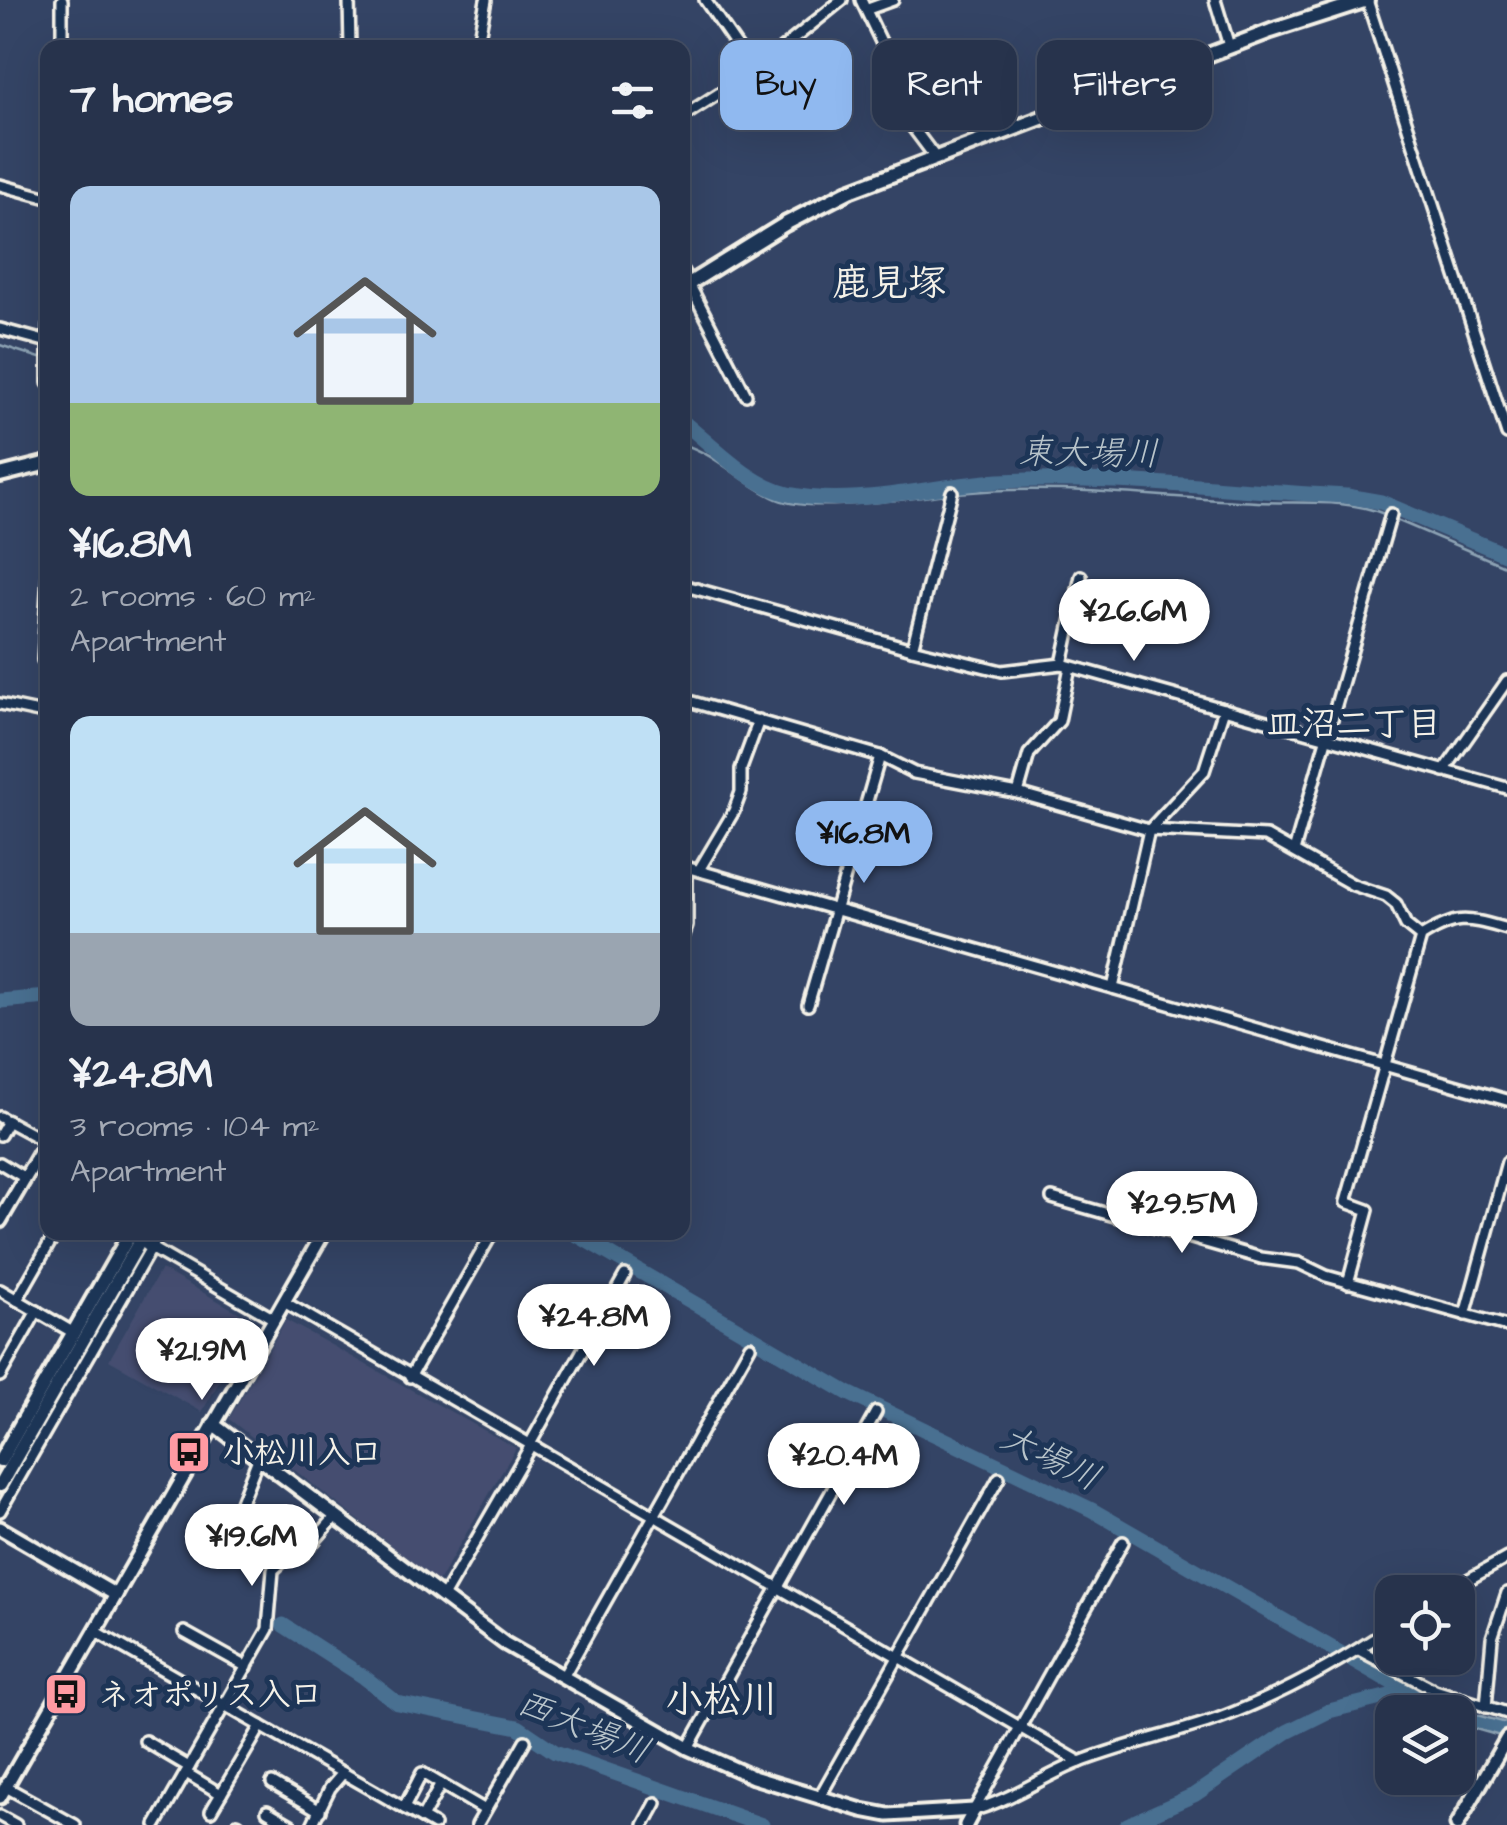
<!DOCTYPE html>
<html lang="en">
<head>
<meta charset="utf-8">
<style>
	body { margin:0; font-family:"Architects Daughter","Klee One",sans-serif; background:#333f56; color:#f1f3f6; height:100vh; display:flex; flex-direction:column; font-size:38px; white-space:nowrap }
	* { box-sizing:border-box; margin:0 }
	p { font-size:32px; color:#a4aab5 }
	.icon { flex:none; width:55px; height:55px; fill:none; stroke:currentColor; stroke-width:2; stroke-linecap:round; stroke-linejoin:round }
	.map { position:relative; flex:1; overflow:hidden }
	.sheet { position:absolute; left:40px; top:40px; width:650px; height:1200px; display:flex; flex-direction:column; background:#27334c; border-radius:20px; box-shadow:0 10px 40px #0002,0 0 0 2px #434e64 }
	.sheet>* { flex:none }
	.hud { position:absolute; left:720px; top:40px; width:635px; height:90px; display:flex; gap:20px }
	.fabs { position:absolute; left:1375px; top:1575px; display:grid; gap:20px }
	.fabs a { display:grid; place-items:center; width:100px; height:100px; border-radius:20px; background:#27334c; box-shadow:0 10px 40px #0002,0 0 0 2px #434e64; font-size:50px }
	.price { position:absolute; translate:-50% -85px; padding:0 22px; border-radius:35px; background:#fff; color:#222; font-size:32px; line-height:65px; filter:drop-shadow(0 2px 5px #0008) }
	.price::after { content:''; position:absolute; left:50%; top:60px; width:30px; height:22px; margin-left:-15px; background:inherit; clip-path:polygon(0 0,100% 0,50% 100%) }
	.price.selected { background:#90b9f0; color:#111 }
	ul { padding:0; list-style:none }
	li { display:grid; align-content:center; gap:20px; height:530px; padding:0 30px }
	li span { display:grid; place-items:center; height:310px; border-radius:20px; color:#555 }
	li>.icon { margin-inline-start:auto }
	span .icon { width:180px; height:180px; fill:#fffc; stroke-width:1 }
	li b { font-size:42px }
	h2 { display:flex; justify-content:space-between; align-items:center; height:120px; padding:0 30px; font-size:42px }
	.chip { padding:0 35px; border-radius:20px; background:#27334c; box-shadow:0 10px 40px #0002,0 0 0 2px #434e64; font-size:35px; line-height:90px }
	.chip.selected { background:#90b9f0; color:#111 }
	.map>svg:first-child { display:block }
	.built { fill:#444e6f }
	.water { fill:#496f91; stroke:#8da3b4; stroke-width:2.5 }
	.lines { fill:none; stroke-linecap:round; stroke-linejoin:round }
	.stream { stroke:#8da3b4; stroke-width:2.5 }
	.river { stroke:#496f91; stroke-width:15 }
	.minor-casing { stroke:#f4f1e8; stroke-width:16 }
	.tertiary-casing { stroke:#f4f1e8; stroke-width:19 }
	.secondary-casing { stroke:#f4f1e8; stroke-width:20 }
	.minor { stroke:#1d3557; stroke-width:9 }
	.tertiary { stroke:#1d3557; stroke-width:11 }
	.secondary { stroke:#1d3557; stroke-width:12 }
	.labels { text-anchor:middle; stroke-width:10; stroke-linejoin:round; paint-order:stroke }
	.poi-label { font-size:32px; font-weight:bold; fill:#f4f1e8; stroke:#1d3557; text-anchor:start }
	.water-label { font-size:35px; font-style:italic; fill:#b8c4ca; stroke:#1d3557 }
	.neighbourhood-label { font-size:35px; font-weight:bold; fill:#f4f1e8; stroke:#1d3557 }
	.quarter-label { font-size:38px; font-weight:bold; fill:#f4f1e8; stroke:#1d3557 }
</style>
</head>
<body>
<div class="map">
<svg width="1507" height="1825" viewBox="0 0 1507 1825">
	<rect width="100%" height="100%" fill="#344465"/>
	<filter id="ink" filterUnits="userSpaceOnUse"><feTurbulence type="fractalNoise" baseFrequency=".01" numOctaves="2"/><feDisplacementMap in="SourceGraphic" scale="20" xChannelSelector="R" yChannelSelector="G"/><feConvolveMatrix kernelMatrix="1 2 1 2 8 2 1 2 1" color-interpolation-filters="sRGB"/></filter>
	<g filter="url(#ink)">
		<g class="built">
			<polygon points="161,1269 254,1321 202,1412 109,1360"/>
			<polygon points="286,1320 516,1448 438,1582 229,1419"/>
		</g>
		<polygon class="water" points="1397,1678 1454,1709 1507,1723 1507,1738 1458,1724 1458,1712 1408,1712 1390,1709"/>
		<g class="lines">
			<g class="stream">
				<polyline points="482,48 491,0"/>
				<polyline points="11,327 42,335"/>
				<polyline points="0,345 46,360"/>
				<path d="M682,444c37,11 60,40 95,55 35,15 132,-1 172,-5"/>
				<path d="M957,493c101,-10 200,5 300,9 43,2 90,-4 130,13"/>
				<polyline points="1394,519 1507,567"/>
			</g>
			<g class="river">
				<path d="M682,421c31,25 67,64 106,73 65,14 145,-9 211,-13 117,-6 232,10 348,15l34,6 126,53"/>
				<polyline points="0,1001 48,997"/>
				<polyline points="572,1232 848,1393 1092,1510 1410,1693"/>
				<polyline points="283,1625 364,1677 397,1703 518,1727 555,1752 762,1825"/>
				<polyline points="1127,1825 1194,1795 1287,1732 1329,1711 1405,1692 1411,1695"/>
			</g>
			<g class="minor-casing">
				<g id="minor">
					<polyline points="62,0 62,48"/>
					<polyline points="349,0 350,48"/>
					<polyline points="705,0 754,71"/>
					<polyline points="861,0 884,48 908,121 935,157"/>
					<polyline points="1215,0 1229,46"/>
					<polyline points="1367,0 1507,434"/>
					<polyline points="868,9 893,0"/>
					<polyline points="477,48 486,0"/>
					<polyline points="682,117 754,71 842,0"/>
					<polyline points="0,185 48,198"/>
					<polyline points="682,270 746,395"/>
					<polyline points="48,327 48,383"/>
					<polyline points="0,329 48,342"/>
					<polyline points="48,574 43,660 48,662"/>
					<polyline points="682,585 912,649 1002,671 1062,664 1507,788"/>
					<polyline points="912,649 952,492"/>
					<polyline points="1062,664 1081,576"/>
					<polyline points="682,699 880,756 914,773 1018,793 1149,830 1266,836 1353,885 1386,896 1396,904 1406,925 1421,937"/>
					<polyline points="0,704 48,714"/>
					<polyline points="1444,771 1507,681"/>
					<polyline points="1018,793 1029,754 1059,721 1070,667"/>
					<polyline points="1294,851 1391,514"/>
					<polyline points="682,866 1507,1100"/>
					<polyline points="699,870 734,811 741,792 741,769 759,720"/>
					<polyline points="682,940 687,926 687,867"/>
					<polyline points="1113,988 1149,830 1204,771 1224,709"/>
					<polyline points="808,1005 880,756"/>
					<polyline points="0,1117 48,1143"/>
					<polyline points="0,1135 8,1121"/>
					<polyline points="0,1163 25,1178"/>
					<polyline points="1052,1198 1261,1258 1299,1263 1326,1276 1507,1326"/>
					<polyline points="146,1245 274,1319"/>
					<path d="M1348,1283l20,-73 -22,-8 75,-265c37,-23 45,-19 86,-8"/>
					<polyline points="0,1290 74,1333"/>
					<polyline points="17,1300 56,1232"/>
					<polyline points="284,1302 1080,1762"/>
					<polyline points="1465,1315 1507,1162"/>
					<polyline points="0,1376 37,1311"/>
					<polyline points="410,1377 493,1232"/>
					<polyline points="530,1444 625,1275"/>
					<polyline points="239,1507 258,1459"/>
					<polyline points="0,1511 160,1232"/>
					<polyline points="258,1526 292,1547 297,1556"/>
					<polyline points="1446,1592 1507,1558"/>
					<polyline points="443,1597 531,1445"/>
					<polyline points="95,1631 434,1825"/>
					<polyline points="184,1632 247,1667"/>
					<polyline points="1359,1650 1435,1690 1507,1713"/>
					<polyline points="563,1677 750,1346"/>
					<polyline points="1486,1707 1492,1638 1507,1593"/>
					<polyline points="145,1741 189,1767"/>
					<polyline points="688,1748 876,1412"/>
					<polyline points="186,1773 221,1794"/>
					<polyline points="272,1783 320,1811"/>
					<polyline points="6,1787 75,1825"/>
					<polyline points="819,1798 999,1478"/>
					<polyline points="404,1808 422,1773 485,1810"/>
					<path d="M974,1810c40,-11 72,-36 111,-50 43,-16 88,-26 132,-41 63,-23 119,-54 175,-92"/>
					<polyline points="974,1810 1123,1542"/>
					<polyline points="211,1811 261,1726"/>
					<polyline points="267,1811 291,1825"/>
					<polyline points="0,1816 16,1825"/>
					<polyline points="422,1818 441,1784"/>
					<polyline points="237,1824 239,1825"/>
					<polyline points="156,1825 268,1629 273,1570 284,1560 303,1554 335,1517"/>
					<polyline points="312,1825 330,1788 343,1773"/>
					<polyline points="477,1825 525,1741"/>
					<polyline points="644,1825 656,1803"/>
				</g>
			</g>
			<g class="tertiary-casing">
				<g id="tertiary">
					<polyline points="0,1221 48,1139"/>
					<polyline points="213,1424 504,1643 688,1748 753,1777 862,1810 888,1815 974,1810"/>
					<polyline points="0,1528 116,1595"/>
					<polyline points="0,1797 324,1232"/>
					<polyline points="966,1825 974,1810"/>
					<polyline points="1457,1825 1507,1738"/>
				</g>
			</g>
			<g class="secondary-casing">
				<g id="secondary">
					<polyline points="682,288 785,224 849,191 1271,31 1367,0"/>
					<polyline points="0,475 48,463"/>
					<polyline points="0,1461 131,1232"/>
					<polyline points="0,1485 145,1232"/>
				</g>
			</g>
			<use href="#minor" class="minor"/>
			<use href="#tertiary" class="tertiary"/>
			<use href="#secondary" class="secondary"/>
		</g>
	</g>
	<defs>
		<g id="bus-square" transform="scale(2.25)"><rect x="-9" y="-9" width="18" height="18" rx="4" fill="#ff9aa2" stroke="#1d3557"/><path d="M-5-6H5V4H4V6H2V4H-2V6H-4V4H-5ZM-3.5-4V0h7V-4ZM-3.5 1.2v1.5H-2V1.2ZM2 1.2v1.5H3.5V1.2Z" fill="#111"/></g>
	</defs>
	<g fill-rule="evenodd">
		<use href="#bus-square" x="189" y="1452"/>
		<use href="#bus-square" x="66" y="1694"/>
	</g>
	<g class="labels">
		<g class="poi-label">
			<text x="222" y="1463">小松川入口</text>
			<text x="98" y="1705">ネオポリス入口</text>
		</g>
		<g class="water-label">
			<text transform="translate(1089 452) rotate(1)" y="12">東大場川</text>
			<text transform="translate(1051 1457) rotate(26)" y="12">大場川</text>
			<text transform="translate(584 1726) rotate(22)" y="12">西大場川</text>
		</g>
		<g class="neighbourhood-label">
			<text x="1354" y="735">皿沼二丁目</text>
		</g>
		<g class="quarter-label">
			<text x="889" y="295">鹿見塚</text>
			<text x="722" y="1712">小松川</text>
		</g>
	</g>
</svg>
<div class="fabs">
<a><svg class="icon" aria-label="locate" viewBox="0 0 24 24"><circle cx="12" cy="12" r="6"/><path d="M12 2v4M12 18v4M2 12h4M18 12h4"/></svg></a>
<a><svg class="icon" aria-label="layers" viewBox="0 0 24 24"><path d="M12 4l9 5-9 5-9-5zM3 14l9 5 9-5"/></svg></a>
</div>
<b class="price" style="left:1134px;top:664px">¥26.6M</b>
<b class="price selected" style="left:864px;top:886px">¥16.8M</b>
<b class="price" style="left:1182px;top:1256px">¥29.5M</b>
<b class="price" style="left:594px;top:1369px">¥24.8M</b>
<b class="price" style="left:202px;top:1403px">¥21.9M</b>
<b class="price" style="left:844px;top:1508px">¥20.4M</b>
<b class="price" style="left:252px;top:1589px">¥19.6M</b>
<div class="hud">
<a class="chip selected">Buy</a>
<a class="chip">Rent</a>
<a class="chip">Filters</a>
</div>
<section class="sheet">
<h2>7 homes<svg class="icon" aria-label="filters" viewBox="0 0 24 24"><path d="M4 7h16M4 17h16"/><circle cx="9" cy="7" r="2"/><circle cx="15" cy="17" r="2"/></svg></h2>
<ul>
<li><span style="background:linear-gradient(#a9c7e8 70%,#8fb573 0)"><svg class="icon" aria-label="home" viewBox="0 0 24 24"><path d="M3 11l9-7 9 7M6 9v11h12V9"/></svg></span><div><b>¥16.8M</b><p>2 rooms · 60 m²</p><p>Apartment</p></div></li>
<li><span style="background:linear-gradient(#bfe0f5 70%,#9aa5b1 0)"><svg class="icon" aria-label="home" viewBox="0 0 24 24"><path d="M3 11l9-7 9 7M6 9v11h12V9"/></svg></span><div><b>¥24.8M</b><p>3 rooms · 104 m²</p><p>Apartment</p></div></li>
</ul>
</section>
</div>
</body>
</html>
